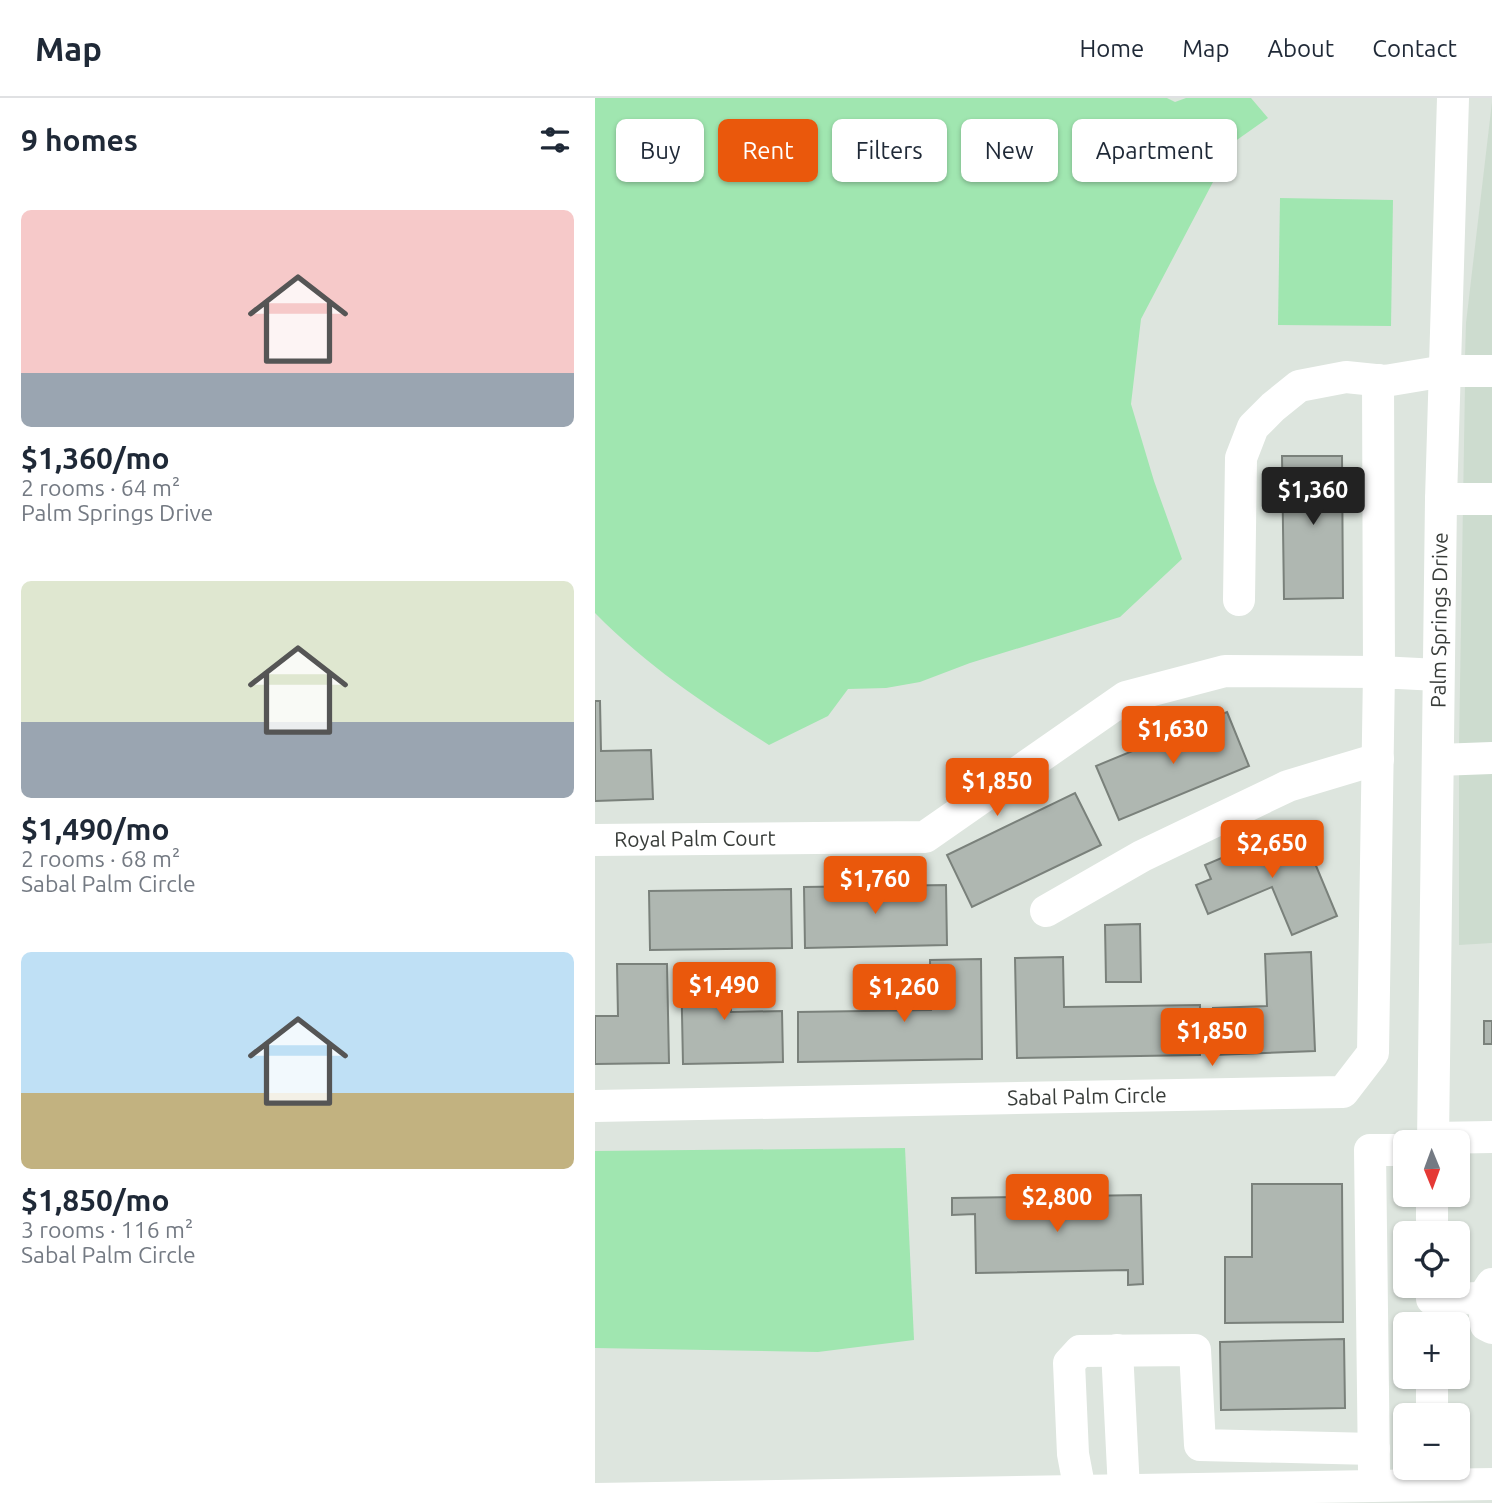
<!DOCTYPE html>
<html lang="en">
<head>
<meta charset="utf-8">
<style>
	body { margin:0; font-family:Ubuntu,sans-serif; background:#f6f6f7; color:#1f2937; height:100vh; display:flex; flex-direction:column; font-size:26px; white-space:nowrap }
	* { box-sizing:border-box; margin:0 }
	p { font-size:23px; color:#747a83 }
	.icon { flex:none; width:38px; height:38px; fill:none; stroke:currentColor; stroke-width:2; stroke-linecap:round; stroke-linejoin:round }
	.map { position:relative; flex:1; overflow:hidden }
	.side { display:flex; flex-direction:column; background:#fff; width:595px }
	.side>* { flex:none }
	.guide { position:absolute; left:21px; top:21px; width:665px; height:63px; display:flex; gap:14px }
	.needle { width:46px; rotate:179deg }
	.fabs { position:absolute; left:798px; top:1032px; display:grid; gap:14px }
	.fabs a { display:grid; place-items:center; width:77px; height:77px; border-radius:10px; background:#fff; box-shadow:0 2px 5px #0004; font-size:35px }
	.price { position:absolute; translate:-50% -60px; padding:0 16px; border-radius:7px; background:#ea580c; color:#fff; font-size:23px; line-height:46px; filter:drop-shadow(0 2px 4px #0008) }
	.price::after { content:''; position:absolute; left:50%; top:42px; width:21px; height:16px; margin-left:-10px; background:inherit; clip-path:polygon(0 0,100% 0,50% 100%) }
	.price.on { background:#222; color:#fff }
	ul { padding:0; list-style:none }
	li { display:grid; align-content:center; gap:14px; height:371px; padding:0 21px }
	li span { display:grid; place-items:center; height:217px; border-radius:10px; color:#555 }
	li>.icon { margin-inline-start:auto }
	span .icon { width:126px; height:126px; fill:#fffc; stroke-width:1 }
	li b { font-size:30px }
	h2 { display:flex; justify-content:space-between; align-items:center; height:84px; padding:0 21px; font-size:30px }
	.tag { padding:0 24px; border-radius:10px; background:#fff; box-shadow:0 2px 5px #0004; font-size:24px; line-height:63px }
	.tag.on { background:#ea580c; color:#fff }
	header { display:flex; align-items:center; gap:42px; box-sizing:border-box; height:98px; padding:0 35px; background:#fff; border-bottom:2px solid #e0e1e3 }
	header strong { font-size:33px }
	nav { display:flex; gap:38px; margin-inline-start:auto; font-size:24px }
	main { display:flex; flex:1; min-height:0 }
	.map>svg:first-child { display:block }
	.built { fill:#cddccf }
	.green { fill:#a0e6b0 }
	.building { fill:#afb7b1; stroke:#7a817b; stroke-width:2 }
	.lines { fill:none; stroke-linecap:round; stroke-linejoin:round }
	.minor { stroke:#fff; stroke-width:32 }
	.labels { text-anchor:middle; stroke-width:5; stroke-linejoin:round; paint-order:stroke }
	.street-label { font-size:21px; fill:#383c39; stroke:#dde5de }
</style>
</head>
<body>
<header>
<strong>Map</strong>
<nav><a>Home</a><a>Map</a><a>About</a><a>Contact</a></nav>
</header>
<main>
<section class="side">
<h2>9 homes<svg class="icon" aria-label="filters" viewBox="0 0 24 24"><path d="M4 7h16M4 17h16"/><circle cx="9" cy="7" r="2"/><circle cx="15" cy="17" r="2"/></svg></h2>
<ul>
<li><span style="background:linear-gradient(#f6c9c9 75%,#9aa5b1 0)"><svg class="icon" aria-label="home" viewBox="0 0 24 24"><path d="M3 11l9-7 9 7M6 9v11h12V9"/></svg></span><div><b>$1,360/mo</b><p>2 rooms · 64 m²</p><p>Palm Springs Drive</p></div></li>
<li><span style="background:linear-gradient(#dfe7d0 65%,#9aa5b1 0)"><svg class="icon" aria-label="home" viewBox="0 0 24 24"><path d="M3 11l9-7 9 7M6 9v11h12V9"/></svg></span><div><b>$1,490/mo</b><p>2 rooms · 68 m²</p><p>Sabal Palm Circle</p></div></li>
<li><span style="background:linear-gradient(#bfe0f5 65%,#c2b280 0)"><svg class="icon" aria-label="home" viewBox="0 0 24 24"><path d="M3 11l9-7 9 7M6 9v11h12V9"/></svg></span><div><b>$1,850/mo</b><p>3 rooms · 116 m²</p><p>Sabal Palm Circle</p></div></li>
</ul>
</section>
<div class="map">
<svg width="897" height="1405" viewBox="0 0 897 1405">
	<rect width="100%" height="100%" fill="#dde5de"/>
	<g class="built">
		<polygon points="897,4 897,259 870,260 871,225"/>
		<polygon points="870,286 897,286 897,647 864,648"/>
		<polygon points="897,673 897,845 864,847 864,674"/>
	</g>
	<g class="green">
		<path d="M0,0h572l8,4 11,-4h65l17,20 -34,24 -93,177 -10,85 23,77 28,78 -62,58 -150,46 -50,19 -34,6 -38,1 -20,27 -59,29c-63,-40 -121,-78 -174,-132z"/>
		<polygon points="685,100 798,102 796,228 683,227"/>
		<polygon points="310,1050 319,1242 223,1254 0,1250 0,1053"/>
	</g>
	<g class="building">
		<polygon points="687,358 747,358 748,500 689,501"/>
		<polygon points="0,603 5,603 6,653 56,652 58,701 0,703"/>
		<polygon points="632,614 654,668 524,722 501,668"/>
		<polygon points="480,695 506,747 377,809 352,757"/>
		<polygon points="704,727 742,818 697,837 677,789 613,816 601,787 616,781 610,767"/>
		<polygon points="351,787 352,847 210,850 209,789"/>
		<polygon points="196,791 197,850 55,852 54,793"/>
		<polygon points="545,826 546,884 511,884 510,827"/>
		<polygon points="716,854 720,953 619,957 618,910 672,908 670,856"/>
		<polygon points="468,859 469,909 605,907 605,957 422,960 420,860"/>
		<polygon points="386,861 387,961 203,964 203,914 336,912 335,862"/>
		<polygon points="136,865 136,914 187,913 188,964 88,966 86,866"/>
		<polygon points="22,866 72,866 74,965 0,966 0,918 23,918"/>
		<rect x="889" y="923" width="8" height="23"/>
		<polygon points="657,1086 747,1086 748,1224 630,1225 630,1159 657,1159"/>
		<polygon points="546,1097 548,1186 533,1187 533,1172 381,1175 380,1116 357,1117 357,1100"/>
		<polygon points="749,1241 750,1310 626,1312 625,1244"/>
	</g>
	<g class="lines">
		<g class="minor">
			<polyline points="846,401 897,401"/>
			<polyline points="644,502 646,360 658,329 678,309 704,288 751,279 790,283 850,273 897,273"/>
			<polyline points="843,662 897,660"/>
			<path id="s1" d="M0,742l330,-3 201,-140 99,-26 154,1 -1,-292"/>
			<polyline points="451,813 547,758 693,688 783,661"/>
			<path id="s2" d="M0,1008l748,-14 30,-39 6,-381 59,3"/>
			<polyline points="838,1040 897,1039"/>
			<path id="s3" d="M838,1045l8,-644 12,-401"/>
			<polyline points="837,1136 837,1097"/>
			<polyline points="897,1186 888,1200 891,1227 897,1230"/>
			<polyline points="837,1201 888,1200"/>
			<polyline points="522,1252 529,1392"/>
			<polyline points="837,1318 837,1279"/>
			<polyline points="779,1373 775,1052 810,1052"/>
			<polyline points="485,1393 478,1356 474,1265 485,1253 600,1252 605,1347 779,1351"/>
			<polyline points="0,1401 897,1386"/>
		</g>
	</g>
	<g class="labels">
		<g class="street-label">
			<text dy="7" stroke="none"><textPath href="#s3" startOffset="523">Palm Springs Drive</textPath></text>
			<text dy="7" stroke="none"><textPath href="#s1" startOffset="100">Royal Palm Court</textPath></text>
			<text dy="7" stroke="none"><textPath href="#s2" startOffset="492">Sabal Palm Circle</textPath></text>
		</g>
	</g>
</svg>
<div class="fabs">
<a><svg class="needle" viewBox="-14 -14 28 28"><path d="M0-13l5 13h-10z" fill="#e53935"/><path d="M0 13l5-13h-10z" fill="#747a83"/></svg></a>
<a><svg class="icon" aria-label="locate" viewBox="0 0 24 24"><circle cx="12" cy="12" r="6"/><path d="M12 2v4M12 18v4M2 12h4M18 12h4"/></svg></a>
<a>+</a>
<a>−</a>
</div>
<b class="price on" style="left:718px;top:429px">$1,360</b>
<b class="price" style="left:578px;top:668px">$1,630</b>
<b class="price" style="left:402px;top:720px">$1,850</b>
<b class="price" style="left:677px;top:782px">$2,650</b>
<b class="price" style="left:280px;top:818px">$1,760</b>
<b class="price" style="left:129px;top:924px">$1,490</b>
<b class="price" style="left:309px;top:926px">$1,260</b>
<b class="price" style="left:617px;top:970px">$1,850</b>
<b class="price" style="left:462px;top:1136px">$2,800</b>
<div class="guide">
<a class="tag">Buy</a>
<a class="tag on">Rent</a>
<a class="tag">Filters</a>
<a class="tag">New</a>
<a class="tag">Apartment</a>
</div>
</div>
</main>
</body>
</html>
